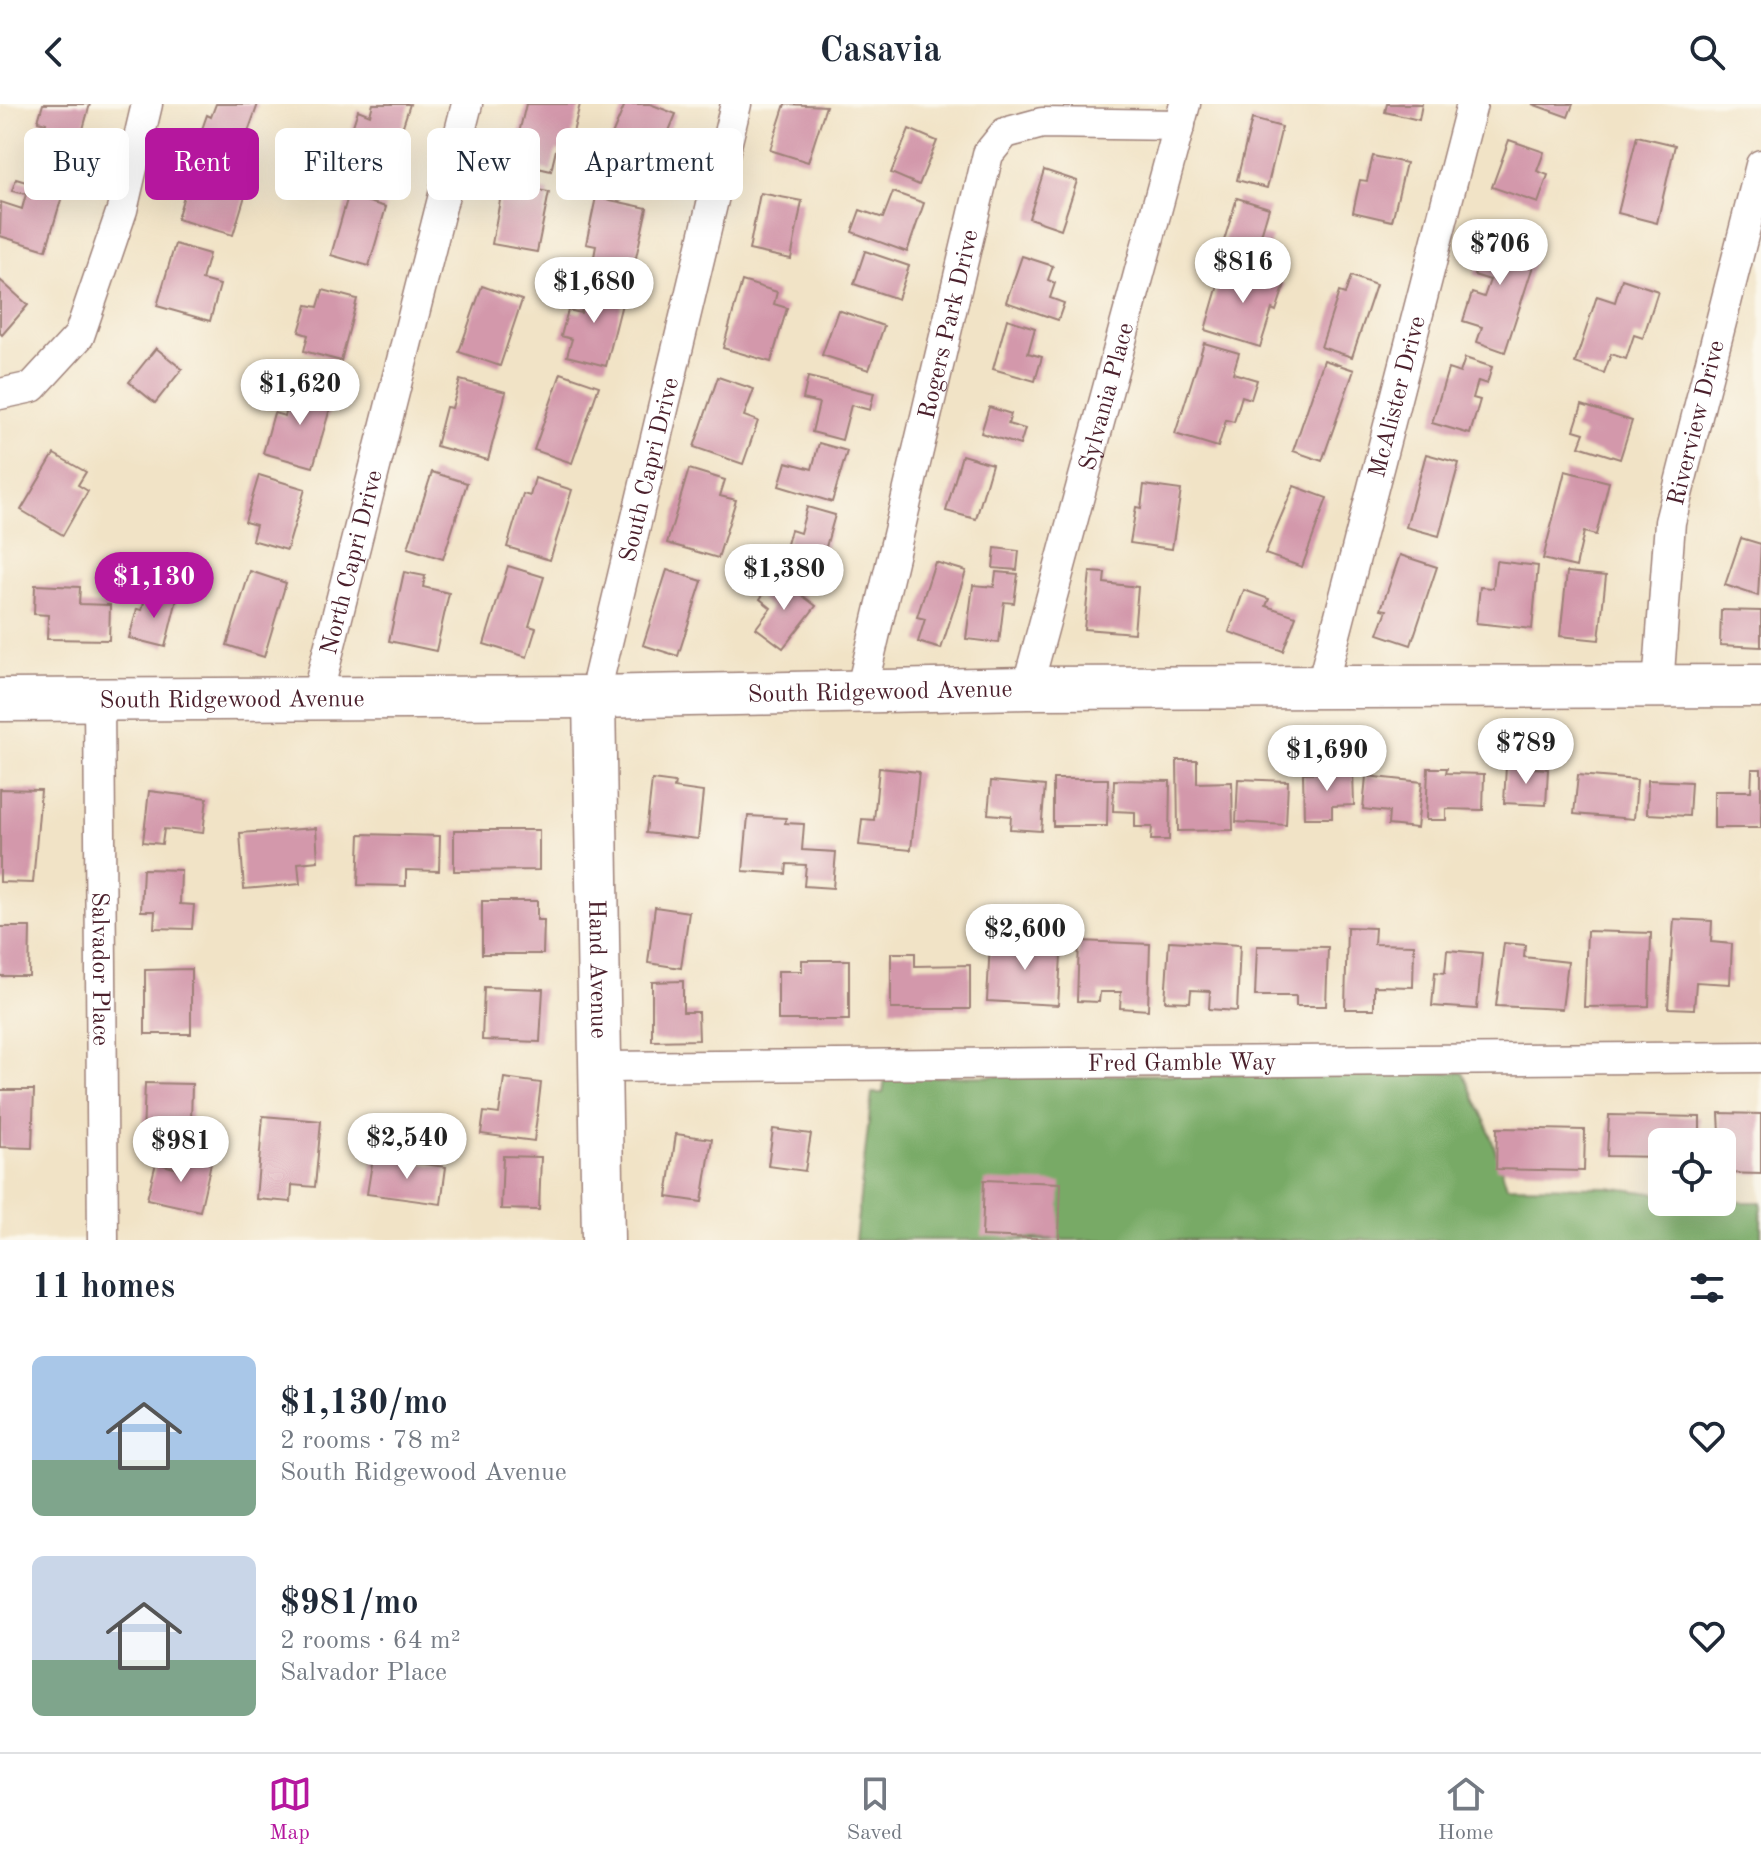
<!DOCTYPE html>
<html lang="en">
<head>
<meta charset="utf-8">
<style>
	body { margin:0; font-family:"Old Standard TT",serif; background:#f2f2f3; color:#1f2937; height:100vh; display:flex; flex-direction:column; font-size:30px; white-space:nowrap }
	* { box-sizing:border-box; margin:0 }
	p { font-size:26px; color:#747a83 }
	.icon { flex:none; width:44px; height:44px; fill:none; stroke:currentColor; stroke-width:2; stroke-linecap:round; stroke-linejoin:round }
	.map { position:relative; height:1136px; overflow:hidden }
	.sheet { display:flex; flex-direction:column; background:#fff; flex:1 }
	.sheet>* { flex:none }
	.hud { position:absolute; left:24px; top:24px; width:800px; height:72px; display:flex; gap:16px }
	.fabs { position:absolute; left:1648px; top:1024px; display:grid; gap:16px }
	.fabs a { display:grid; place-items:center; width:88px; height:88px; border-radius:12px; background:#fff; box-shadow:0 8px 32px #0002; font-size:40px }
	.price { position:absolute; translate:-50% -68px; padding:0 18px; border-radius:28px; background:#fff; color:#222; font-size:26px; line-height:52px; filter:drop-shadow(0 2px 4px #0008) }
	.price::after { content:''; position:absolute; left:50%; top:48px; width:24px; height:18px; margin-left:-12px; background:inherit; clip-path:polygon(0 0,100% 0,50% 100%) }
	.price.on { background:#b5179e; color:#fff }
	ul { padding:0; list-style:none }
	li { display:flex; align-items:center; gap:24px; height:200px; padding:0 32px }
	li span { display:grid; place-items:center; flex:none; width:224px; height:160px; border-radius:12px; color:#555 }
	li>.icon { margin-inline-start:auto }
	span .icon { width:96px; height:96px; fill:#fffc; stroke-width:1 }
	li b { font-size:34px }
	h2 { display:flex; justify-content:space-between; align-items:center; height:96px; padding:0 32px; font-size:34px }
	.tag { padding:0 28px; border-radius:12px; background:#fff; box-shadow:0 8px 32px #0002; font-size:28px; line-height:72px }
	.tag.on { background:#b5179e; color:#fff }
	header { display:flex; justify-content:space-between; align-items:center; height:104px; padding:0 32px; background:#fff; font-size:36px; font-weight:700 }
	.tab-bar { display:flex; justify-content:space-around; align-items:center; height:112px; border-top:2px solid #e0e1e3; background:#fff; font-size:22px; color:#747a83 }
	.tab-bar a { display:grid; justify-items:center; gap:4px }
	.tab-bar .on { color:#b5179e }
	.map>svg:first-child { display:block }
	.forest { fill:#78aa66; stroke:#616448; stroke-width:2 }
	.building { fill:#d398ab }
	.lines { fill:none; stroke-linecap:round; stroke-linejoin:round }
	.street-casing { stroke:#9e8178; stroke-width:33 }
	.secondary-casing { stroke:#9e8178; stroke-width:45 }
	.street { stroke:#fff; stroke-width:30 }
	.secondary { stroke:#fff; stroke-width:42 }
	.labels { text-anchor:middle; stroke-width:6; stroke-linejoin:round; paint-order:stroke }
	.street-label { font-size:24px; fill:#4a1f2b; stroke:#fbf7ec }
</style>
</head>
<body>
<header><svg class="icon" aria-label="back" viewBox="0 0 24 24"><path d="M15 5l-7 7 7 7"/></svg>Casavia<svg class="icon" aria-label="search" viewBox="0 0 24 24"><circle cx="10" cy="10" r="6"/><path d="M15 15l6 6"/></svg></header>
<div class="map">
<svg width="1761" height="1136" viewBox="0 0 1761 1136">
	<rect width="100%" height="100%" fill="#fbf7ec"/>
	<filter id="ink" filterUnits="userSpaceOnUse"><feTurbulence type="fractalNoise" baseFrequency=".0125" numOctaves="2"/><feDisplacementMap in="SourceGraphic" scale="16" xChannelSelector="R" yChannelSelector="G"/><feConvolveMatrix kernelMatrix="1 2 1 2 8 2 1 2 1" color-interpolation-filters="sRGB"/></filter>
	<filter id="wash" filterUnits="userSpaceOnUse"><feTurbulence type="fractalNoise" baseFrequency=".006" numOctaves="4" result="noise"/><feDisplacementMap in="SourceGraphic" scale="32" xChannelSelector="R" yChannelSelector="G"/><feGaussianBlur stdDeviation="1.8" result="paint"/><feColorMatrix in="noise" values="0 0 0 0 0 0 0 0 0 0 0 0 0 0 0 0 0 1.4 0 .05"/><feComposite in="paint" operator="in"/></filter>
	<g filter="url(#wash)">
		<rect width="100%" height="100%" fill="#f1e3c6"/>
		<polygon class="forest" points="1463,968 1487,1021 1507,1082 1608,1083 1659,1090 1662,1098 1761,1098 1761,1136 855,1136 872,989 883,989 885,973"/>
		<g id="blocks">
			<g class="building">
				<polygon points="43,0 90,0 75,54 39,44 46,19 38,17"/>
				<polygon points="216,0 258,0 243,42 201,28 207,11 211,13"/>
				<polygon points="373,0 410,0 387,71 355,60 361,38 349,34 358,6 370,11"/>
				<polygon points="526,0 580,0 568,49 556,46 551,67 512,58"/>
				<polygon points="625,0 650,0 676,10 649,76 620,64 623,55 605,48"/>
				<polygon points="785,0 826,2 808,58 770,46"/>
				<polygon points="1387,0 1422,0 1419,16 1385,8"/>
				<polygon points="1532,0 1573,0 1568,13"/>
				<polygon points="1252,15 1282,23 1267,84 1237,76"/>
				<polygon points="909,25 937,37 919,81 891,69"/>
				<polygon points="1637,32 1675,41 1657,119 1618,109"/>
				<polygon points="1509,36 1544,48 1537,67 1548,71 1538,99 1492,83"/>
				<polygon points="196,52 252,69 233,131 177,115"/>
				<polygon points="1373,52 1406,59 1392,117 1353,108 1360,76 1367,77"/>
				<polygon points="1044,66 1077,77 1061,125 1029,114"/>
				<polygon points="16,75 63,89 46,146 0,132 1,98 22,105 26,90 12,87"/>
				<polygon points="503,80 549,88 537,148 492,140"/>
				<polygon points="893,88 924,99 907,148 852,128 860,106 883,114"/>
				<polygon points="760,89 802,97 791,155 749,146"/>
				<polygon points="348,92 386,103 369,162 331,151"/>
				<polygon points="596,93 647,104 633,167 593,158 596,142 586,140"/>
				<polygon points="1237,94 1269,104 1261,131 1272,134 1265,156 1222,143"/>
				<polygon points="1491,119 1525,130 1518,151 1535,156 1505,248 1477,238 1482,223 1463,217 1472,189 1484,193 1490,176 1474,171"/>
				<polygon points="175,140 209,150 202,176 220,181 210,217 157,202"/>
				<polygon points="865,147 909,162 898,195 854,180"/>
				<polygon points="1022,152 1053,162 1048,176 1055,179 1050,194 1064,199 1058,216 1006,198"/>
				<polygon points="1217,160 1285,180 1276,207 1272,205 1260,243 1205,226 1218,181 1211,179"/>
				<polygon points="1351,172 1376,181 1352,253 1321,243 1339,188 1345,190"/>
				<polygon points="1622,175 1658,187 1643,234 1634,231 1626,255 1611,250 1604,269 1575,259 1597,192 1615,198"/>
				<polygon points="0,176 28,201 2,231 0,229"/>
				<polygon points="742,177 777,188 774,200 787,204 771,258 723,244"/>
				<polygon points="589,179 625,188 606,262 567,252 572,235 561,232 568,206 581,209"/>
				<polygon points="482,182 522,196 500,262 459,248"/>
				<polygon points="323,186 357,195 341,257 304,247 308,231 299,228 307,201 318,203"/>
				<polygon points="838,206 884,222 869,266 822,251"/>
				<polygon points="1007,215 1035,224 1028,249 1042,253 1035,277 993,265"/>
				<polygon points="1204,239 1239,249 1233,269 1257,276 1251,295 1242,292 1234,318 1226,316 1218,343 1175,330"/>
				<polygon points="156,244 182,265 155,299 129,278"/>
				<polygon points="1465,254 1492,263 1487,280 1478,277 1473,294 1480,296 1470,330 1432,319 1448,265 1460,269"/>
				<polygon points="1324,256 1354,266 1322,357 1293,347"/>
				<polygon points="561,269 599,282 572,359 534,346"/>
				<polygon points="718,273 754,285 744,312 758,317 743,360 694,343"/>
				<polygon points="808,273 874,289 870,306 851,301 842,336 812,328 819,299 803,295"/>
				<polygon points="460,276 506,288 488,356 436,342 446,303 452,304"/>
				<polygon points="295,280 334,291 313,363 263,349 274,309 285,312"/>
				<polygon points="1582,301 1632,317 1620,355 1579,342 1584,329 1574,326"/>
				<polygon points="989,303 1011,310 1008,320 1025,325 1020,341 981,329"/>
				<polygon points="819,339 847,347 832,398 779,382 786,358 812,365"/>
				<polygon points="54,350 86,368 78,381 88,387 63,431 21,406"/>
				<polygon points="1426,350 1459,359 1439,432 1406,423"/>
				<polygon points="962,351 992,360 976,415 946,407"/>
				<polygon points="689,365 725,376 720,392 736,396 718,454 667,439"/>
				<polygon points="1565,367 1609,378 1596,431 1584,428 1576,463 1543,455"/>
				<polygon points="432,368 467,379 443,455 408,444"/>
				<polygon points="259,371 305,385 287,446 252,436 256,421 245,418"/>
				<polygon points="535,374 572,386 550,456 507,443 523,390 530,392"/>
				<polygon points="1144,381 1181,386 1172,445 1130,439 1136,403 1141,404"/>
				<polygon points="1294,382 1327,394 1302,463 1265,450"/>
				<polygon points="807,403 835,411 816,478 779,468 791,426 800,429"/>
				<polygon points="1741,434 1761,440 1758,492 1725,481"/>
				<polygon points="995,444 1019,447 1017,466 993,464"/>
				<polygon points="1400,451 1437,463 1411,541 1378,530 1387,506 1381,505"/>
				<polygon points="1496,457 1538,462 1532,525 1476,519 1480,483 1493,484"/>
				<polygon points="935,458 966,467 941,545 918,538 925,515 917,513"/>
				<polygon points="508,462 544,473 529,522 536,524 527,553 484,540"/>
				<polygon points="667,466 702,477 678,552 643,541"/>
				<polygon points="250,467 286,479 264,553 227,541"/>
				<polygon points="404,468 425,472 423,483 449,489 436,547 389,537"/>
				<polygon points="996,468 1018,470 1014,499 1004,498 999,539 966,535 973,481 994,483"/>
				<polygon points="1090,468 1105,469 1104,479 1138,483 1134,529 1084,525"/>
				<polygon points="1567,468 1606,472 1599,536 1560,532"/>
				<polygon points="777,472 816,502 783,544 756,524 771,504 760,495"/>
				<polygon points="35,481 80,483 79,500 110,501 109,536 47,535 48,511 34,510"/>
				<polygon points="1244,486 1269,495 1266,502 1296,512 1283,547 1229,528"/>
				<polygon points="147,487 177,495 165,543 129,534 137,505 142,506"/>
				<polygon points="1721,506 1761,507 1761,543 1720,541"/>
				<polygon points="1177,656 1197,656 1197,679 1232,678 1233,726 1178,727"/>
				<polygon points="1506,662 1548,665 1546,701 1504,699"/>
				<polygon points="879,664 919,668 911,746 859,741 862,715 874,716"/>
				<polygon points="1428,664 1447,664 1446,669 1484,670 1483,706 1446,705 1446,716 1426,716"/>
				<polygon points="1752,665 1761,665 1761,724 1714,724 1714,687 1751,687"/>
				<polygon points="1353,668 1354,701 1332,702 1332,714 1304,714 1303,669"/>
				<polygon points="1578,671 1637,676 1634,715 1574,710"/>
				<polygon points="1366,672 1422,678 1417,724 1388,721 1389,708 1363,705"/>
				<polygon points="1053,675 1108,675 1107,722 1053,722"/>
				<polygon points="1238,675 1288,677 1286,721 1236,718"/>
				<polygon points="652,676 675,679 674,684 703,688 698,735 646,729"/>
				<polygon points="1114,676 1170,677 1169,736 1151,736 1152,723 1135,723 1135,708 1113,707"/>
				<polygon points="1648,676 1691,678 1689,712 1647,710"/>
				<polygon points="991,677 1045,682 1041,727 1010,725 1011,712 988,710"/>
				<polygon points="0,685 41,686 33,779 0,778"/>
				<polygon points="149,687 207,694 203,729 164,725 162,740 143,738"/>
				<polygon points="748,712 786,714 785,719 804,720 802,746 836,748 833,784 804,782 806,761 787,760 786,770 743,767"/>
				<polygon points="316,724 318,757 298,759 300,780 244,785 240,729"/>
				<polygon points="454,726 539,726 539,766 454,767"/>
				<polygon points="360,730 440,732 439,767 406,766 406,782 358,781"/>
				<polygon points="143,765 181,766 180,800 194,801 192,825 154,824 155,807 141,807"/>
				<polygon points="482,797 537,797 537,816 544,816 543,850 482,850"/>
				<polygon points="655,803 689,808 681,864 648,859"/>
				<polygon points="1674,815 1712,817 1711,838 1732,840 1730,880 1696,878 1694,905 1668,904"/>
				<polygon points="0,823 30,823 29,872 0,872"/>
				<polygon points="1347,823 1375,824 1374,840 1414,841 1413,883 1374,882 1374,905 1345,905"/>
				<polygon points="1587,827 1651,829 1649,902 1584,903"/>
				<polygon points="1041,834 1062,835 1058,901 987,897 990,838 1041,840"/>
				<polygon points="1079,837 1150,840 1148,906 1120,904 1121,888 1100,888 1099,898 1077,897"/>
				<polygon points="1169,837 1240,841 1237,907 1209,905 1210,887 1191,886 1190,898 1165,897"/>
				<polygon points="1504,839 1525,841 1524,853 1568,858 1562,905 1496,902"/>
				<polygon points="1257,842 1328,843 1326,902 1296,902 1296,892 1255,892"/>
				<polygon points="1447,846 1482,849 1477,905 1432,902 1435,868 1445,869"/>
				<polygon points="891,849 915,849 915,862 970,861 970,905 891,905"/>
				<polygon points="802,856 849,856 849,916 778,916 778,867 802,867"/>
				<polygon points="191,865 191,930 145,930 145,866"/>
				<polygon points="683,877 683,908 698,908 699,936 652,937 652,878"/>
				<polygon points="484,883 543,885 540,938 482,936"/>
				<polygon points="504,974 541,979 534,1037 481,1030 484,1008 499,1010"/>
				<polygon points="145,979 192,980 191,1019 177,1019 177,1033 143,1032"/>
				<polygon points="0,986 34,986 32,1044 0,1043"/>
				<polygon points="1719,1009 1761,1010 1761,1070 1722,1069"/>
				<polygon points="1609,1011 1700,1013 1700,1038 1662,1038 1662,1053 1607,1052"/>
				<polygon points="263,1012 321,1017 315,1083 292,1081 291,1098 256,1095"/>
				<polygon points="1497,1024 1585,1026 1584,1067 1496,1065"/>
				<polygon points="773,1025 811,1030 805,1067 768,1062"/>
				<polygon points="676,1030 712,1035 702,1098 667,1093"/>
				<polygon points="182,1052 211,1059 200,1107 147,1095 156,1059 178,1065"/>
				<polygon points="503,1052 541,1053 539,1106 501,1105"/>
				<polygon points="373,1053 446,1063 441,1100 367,1090"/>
				<polygon points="984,1076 1061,1079 1059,1135 982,1132"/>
			</g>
		</g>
	</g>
	<g filter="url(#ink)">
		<use href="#blocks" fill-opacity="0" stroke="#9e8178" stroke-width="2"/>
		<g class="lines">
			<g class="street-casing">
				<g id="street">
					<polyline points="0,290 32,283 79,232 122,106 147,0"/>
					<path id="s1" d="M1658,583l12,-165 91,-357"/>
					<path id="s2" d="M1027,584l158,-584"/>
					<path id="s3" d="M1321,585l151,-585"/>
					<path id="s4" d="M861,588l127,-538 17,-21 37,-10 138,2"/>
					<path id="s5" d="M317,592l150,-592"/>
					<path id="s6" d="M594,593l142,-593"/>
					<path id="s7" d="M99,595l4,541"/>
					<path id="s8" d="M602,963l1159,-10"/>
				</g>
			</g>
			<g class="secondary-casing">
				<g id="secondary">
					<path id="s9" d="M594,593l9,543"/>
					<path id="s10" d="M0,596l594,-3 433,-9 734,-2"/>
				</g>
			</g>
			<use href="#street" class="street"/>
			<use href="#secondary" class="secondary"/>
		</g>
	</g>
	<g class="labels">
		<g class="street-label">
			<text dy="8" stroke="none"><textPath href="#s4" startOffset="378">Rogers Park Drive</textPath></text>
			<text dy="8" stroke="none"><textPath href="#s2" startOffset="302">Sylvania Place</textPath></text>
			<text dy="8" stroke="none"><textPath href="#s3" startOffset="302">McAlister Drive</textPath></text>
			<text dy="8" stroke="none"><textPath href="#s1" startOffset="268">Riverview Drive</textPath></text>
			<text dy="8" stroke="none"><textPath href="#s6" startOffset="234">South Capri Drive</textPath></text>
			<text dy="8" stroke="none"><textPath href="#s5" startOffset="138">North Capri Drive</textPath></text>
			<text dy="8" stroke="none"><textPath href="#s10" startOffset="880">South Ridgewood Avenue</textPath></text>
			<text dy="8" stroke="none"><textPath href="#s10" startOffset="232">South Ridgewood Avenue</textPath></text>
			<text dy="8" stroke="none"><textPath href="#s9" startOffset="272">Hand Avenue</textPath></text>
			<text dy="8" stroke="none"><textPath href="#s7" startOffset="270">Salvador Place</textPath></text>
			<text dy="8" stroke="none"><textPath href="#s8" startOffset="580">Fred Gamble Way</textPath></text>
		</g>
	</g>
</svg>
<div class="fabs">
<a><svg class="icon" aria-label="locate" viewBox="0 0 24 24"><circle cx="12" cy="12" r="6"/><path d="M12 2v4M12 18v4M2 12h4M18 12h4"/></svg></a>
</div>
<b class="price" style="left:1500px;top:183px">$706</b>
<b class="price" style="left:1243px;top:201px">$816</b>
<b class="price" style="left:594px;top:221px">$1,680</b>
<b class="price" style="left:300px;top:323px">$1,620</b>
<b class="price" style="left:784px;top:508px">$1,380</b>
<b class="price on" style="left:154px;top:516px">$1,130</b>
<b class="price" style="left:1526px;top:682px">$789</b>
<b class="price" style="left:1327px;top:689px">$1,690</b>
<b class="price" style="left:1025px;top:868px">$2,600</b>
<b class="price" style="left:407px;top:1077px">$2,540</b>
<b class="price" style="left:181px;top:1080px">$981</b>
<div class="hud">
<a class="tag">Buy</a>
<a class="tag on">Rent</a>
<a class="tag">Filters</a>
<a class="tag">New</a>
<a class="tag">Apartment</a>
</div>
</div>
<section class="sheet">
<h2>11 homes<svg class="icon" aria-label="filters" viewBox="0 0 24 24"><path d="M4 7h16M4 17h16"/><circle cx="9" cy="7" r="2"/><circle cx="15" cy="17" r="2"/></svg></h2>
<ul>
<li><span style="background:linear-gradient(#a9c7e8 65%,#7fa58c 0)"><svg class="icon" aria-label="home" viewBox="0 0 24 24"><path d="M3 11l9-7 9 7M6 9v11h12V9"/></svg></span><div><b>$1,130/mo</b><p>2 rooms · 78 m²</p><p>South Ridgewood Avenue</p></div><svg class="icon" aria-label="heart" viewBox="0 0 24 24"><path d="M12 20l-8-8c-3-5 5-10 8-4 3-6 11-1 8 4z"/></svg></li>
<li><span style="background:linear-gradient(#c9d6e8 65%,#7fa58c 0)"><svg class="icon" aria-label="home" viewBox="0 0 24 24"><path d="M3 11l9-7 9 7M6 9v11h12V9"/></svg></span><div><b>$981/mo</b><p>2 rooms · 64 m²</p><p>Salvador Place</p></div><svg class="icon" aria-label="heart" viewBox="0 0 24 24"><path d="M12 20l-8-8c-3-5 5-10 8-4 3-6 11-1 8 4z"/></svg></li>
</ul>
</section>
<nav class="tab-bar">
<a class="on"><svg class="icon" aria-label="map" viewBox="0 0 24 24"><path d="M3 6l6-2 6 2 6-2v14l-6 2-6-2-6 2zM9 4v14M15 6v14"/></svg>Map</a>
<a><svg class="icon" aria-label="saved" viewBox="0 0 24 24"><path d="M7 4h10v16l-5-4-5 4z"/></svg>Saved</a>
<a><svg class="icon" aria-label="home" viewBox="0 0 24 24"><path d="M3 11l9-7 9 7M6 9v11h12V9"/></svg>Home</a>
</nav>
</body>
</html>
